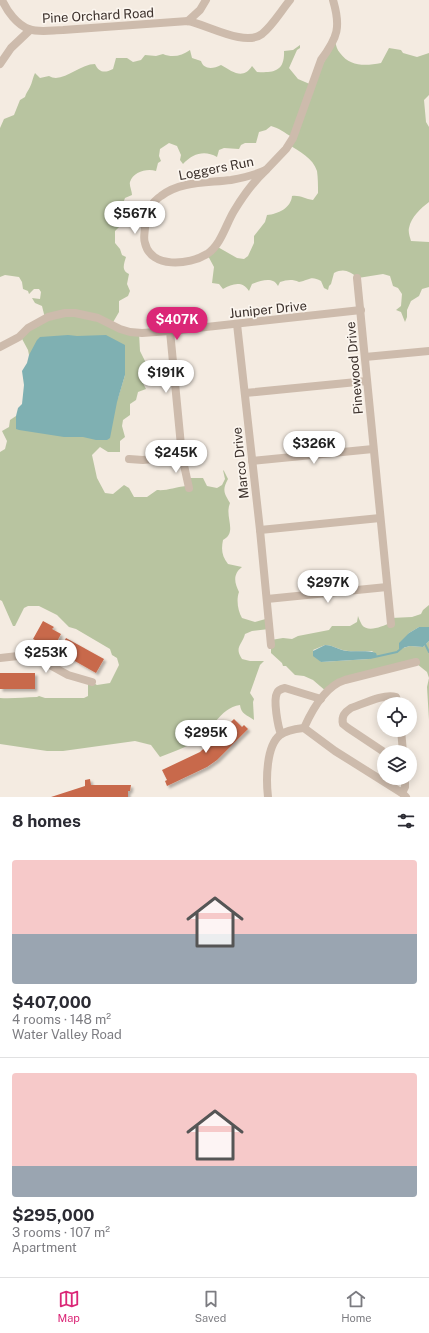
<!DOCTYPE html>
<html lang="en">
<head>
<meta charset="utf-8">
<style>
	body { margin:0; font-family:"Public Sans",sans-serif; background:#f7f7f7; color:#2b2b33; height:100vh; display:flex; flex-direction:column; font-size:15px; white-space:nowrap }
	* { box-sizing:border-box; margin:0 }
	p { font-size:13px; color:#7c7c81 }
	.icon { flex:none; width:22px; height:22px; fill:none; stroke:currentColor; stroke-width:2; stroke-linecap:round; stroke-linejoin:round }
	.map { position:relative; height:797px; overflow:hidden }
	.sheet { display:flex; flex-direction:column; background:#fff; flex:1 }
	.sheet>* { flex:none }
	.tools { position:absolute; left:377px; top:697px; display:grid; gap:8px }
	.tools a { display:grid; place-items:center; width:40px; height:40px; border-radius:50%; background:#fff; box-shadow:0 2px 10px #0003; font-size:20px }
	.price { position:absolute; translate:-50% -34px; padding:0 9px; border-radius:14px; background:#fff; color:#222; font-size:13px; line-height:26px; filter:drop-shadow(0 1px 2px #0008) }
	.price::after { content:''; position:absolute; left:50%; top:24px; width:12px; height:9px; margin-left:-6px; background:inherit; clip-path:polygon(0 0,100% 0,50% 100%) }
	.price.on { background:#db2777; color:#fff }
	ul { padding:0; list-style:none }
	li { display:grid; align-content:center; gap:8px; height:212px; padding:0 12px }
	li+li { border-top:1px solid #e1e1e2 }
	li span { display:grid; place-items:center; height:124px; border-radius:4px; color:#555 }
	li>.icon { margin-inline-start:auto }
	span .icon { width:72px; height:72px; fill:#fffc; stroke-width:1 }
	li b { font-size:17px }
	h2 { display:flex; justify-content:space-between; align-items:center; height:48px; padding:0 12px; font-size:17px }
	.dock { display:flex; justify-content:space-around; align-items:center; height:56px; border-top:1px solid #e1e1e2; background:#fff; font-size:11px; color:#7c7c81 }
	.dock a { display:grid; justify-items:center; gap:2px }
	.dock .on { color:#db2777 }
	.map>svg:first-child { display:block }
	.green { fill:#b8c4a0; fill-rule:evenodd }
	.water { fill:#7fb0b2 }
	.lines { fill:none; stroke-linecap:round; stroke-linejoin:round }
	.stream { stroke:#7fb0b2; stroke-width:2 }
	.building { fill:#c8694b; filter:url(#shadow) }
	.minor { stroke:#cdbbac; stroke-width:8 }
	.labels { text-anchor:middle; stroke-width:3.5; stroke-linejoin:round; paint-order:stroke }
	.street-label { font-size:13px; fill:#3b302b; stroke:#fbf5ee }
</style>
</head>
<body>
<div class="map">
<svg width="429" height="797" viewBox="0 0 429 797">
	<defs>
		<filter id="shadow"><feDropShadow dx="2.5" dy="2.5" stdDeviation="1" flood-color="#0004"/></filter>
	</defs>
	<rect width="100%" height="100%" fill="#f4ebe1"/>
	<g class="green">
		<path d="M335,41c1,4 2,9 5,12 10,14 26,13 41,10l8,-15 12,2 2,3 14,4 12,-4v42l-5,5 2,22 3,5v75c-8,6 -18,15 -20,26 -1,4 1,9 2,13l18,1v45l-7,2 -3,7 -8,5 -4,9v7l-2,5 -4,-10 -5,-2 5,-4 1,-12 -4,-6 -5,-2 -3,-10 -7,-2 -25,4c-9,-7 -14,-10 -24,-5l-3,11 -2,2 -1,4 -4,-2 -3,-7c-10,-6 -12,-1 -22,1 -7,-3 -12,-2 -19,0l-2,4c-5,-10 -18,-5 -26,-2l-3,7c-7,-11 -17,-7 -26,-2l-4,-5 -7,-1 2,-16 -7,-13 9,-8 21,12 7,1 4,-3 6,-13v-7l11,-14 2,-7c11,-1 24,-7 25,-19 8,-1 13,3 21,4l5,-7c0,-7 0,-15 -1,-22 -4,-13 -18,-20 -28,-26l3,-8c-7,-4 -13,-9 -21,-11l-5,4 -7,2 -3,11h-11l-4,2 -2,4 -15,-1 -5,2 -2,7c-12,-7 -24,-4 -34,7l-3,-4 1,-5 -4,-9 -8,-3 -9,6 -1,7 2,5 -3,2 -2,8c-9,-3 -23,1 -26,11 -1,3 2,9 2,13l-7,3 -7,20 2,8 -5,5v12l5,6 2,6 4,2c-2,7 -5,13 3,17l-2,10 3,7 -2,5 -9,5v11l-7,12 27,9 1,18 7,14c-2,6 -1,13 -4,18l3,6 -8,3 -2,8 -6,4v11l-7,5 -1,6 3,11 -5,4v11h-12l-8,-5 -8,8 5,23 8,15 8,1 11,-9 5,3 5,9h13l10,-7c10,1 18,-3 29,-4l1,-8h16l4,8 10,2 5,-3 3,-6 -2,-9 1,1 4,8c-6,11 -4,14 2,24 -6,14 8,29 -7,37 -2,10 -1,16 5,24l14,3c-9,7 -8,15 -3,25 -3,8 -1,19 3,26l13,4 14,-4v11l-17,2 -7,3c-3,11 -11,13 -3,25l8,2h14l-4,4 -10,28 4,6 -1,3 1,18c-7,-5 -13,-6 -14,-15 -21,3 -29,28 -45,37 -11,6 -23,10 -35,15l-9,-12 -16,-4 -72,10h-16l-47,-7v-46c13,1 24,-1 37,-1l2,-1 6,2h39l4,-2v-16l9,5 13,-2 9,-18 -2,-7 -5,-3 -2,-6 -34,-20 -7,-2 -12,-12 -18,-9h-11l-4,2 -9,18h-2l-11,-25 -2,-1v-148l5,-3 2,-8 -5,-10 7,-4 1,-7 6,-4v13l102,-31 7,-23v-30l-96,10 -1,-5 -7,-13 24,-19 -3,-12 -7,-3 -3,-5 8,1 1,-7 -2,-3h-5l-5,5 -1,-3 -5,-2 -1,-7 -3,-5 -14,-2 -5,2v-149l4,-9 10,-4 6,-15 5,-3c1,-4 3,-6 5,-10 2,-4 3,-10 5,-14l5,5 9,-2c13,8 30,-12 46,-12 4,9 10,9 18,5l3,-11h11l6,4 8,-2 4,-5 11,1 7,-2c9,4 19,2 27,-4l2,8 9,3c3,9 12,8 20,4 12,7 22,15 31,1l5,6c16,1 28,0 27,-21l9,-1 7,-5v3l-3,2 -8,18 9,11 14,6z"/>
		<path d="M429,605v22h-10l-10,6 -9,16 10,-3 13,1 6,-6v79l-2,-33 2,-9 -2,-6 -10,-8 -79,17 -11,11 -14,-12 -9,-4 -9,-1 -9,-9h-3l-1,-3 -11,-10v-13l12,-2 9,1 6,-3 31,-6 3,-4h18l7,-4 1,-6c1,3 3,7 4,9 6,8 21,1 28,-2l1,-5 21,-1 9,-3 2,-4zM325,645c8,0 14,5 23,6 8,1 16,0 24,0l5,5 -8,3 -48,3 -8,-12z"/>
	</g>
	<g class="water">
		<polygon points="68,335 77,336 106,335 125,345 125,375 117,402 110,438 107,440 96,440 83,437 64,437 19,430 16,429 16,416 18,408 22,404 24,385 22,371 27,363 29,355 37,340 40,337"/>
		<polygon points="419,627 429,627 429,641 423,647 410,646 399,649 399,643 409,633"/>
		<path d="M325,645c8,0 14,5 22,6 10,1 20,-1 29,2l1,3 -8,3 -48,3 -8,-6v-5z"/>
	</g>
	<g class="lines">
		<g class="stream">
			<polyline points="424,642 429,652"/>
			<polyline points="370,658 397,652 403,647"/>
		</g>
	</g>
	<g class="building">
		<polygon points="43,621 54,627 52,629 61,634 53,649 33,639"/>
		<polygon points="66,638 104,659 96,673 59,652"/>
		<rect x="0" y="673" width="35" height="16"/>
		<polygon points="234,719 242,727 244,725 248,729 217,760 207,767 167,786 165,781 167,780 162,770 200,752"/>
		<polygon points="90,779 91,785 131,785 130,791 128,791 128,797 51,797 85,786 85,780"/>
	</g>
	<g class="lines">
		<g class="minor">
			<path d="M2,0c5,11 15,25 27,29 10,4 24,1 34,1l125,-9c20,4 57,26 74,13 11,-9 19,-23 28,-34"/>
			<polyline points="188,21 200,10 206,0"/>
			<polyline points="0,64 11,48 30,30"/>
			<path d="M266,170c-13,12 -23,26 -32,41 -8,13 -13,34 -27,43 -18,11 -56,15 -62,-11 -2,-5 0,-11 0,-16 1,-12 5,-24 16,-31 19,-15 46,-13 70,-16 11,-2 24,-5 35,-10z"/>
			<path d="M266,170l20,-21 7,-11 28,-78c17,-23 20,-33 12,-60"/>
			<polyline points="357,278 391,624"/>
			<polyline points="237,324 260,530 271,645"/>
			<polyline points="170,331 182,456 189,488"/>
			<polyline points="0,347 19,337 28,328 48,317 65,313 75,313 98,318 120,329 130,332 142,333 170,331 361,310"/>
			<polyline points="365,357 429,351"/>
			<polyline points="245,393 367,381"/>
			<polyline points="129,459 143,460 182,456"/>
			<polyline points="252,461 373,449"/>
			<polyline points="260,530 380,518"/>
			<polyline points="267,599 387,587"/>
			<polyline points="0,658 18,656 31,659 48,664 68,675 92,682"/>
			<polyline points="304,728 335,751 402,793 406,797"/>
			<polyline points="401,730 403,752"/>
			<path d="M281,734c-3,-7 -8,-34 -4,-41 1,-3 4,-4 8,-5l36,11"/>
			<path d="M384,752l-36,-24 -5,-4c-2,-8 2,-12 8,-16 12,-4 33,-15 45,-11l3,7"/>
			<polyline points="402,793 405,787 405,778"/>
			<path d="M268,797c-2,-17 -2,-51 12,-62 7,-5 16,-6 24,-7 8,-18 21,-42 41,-48l71,-18"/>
		</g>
	</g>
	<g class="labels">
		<g class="street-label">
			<text transform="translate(98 15) rotate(-3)" y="5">Pine Orchard Road</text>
			<text transform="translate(216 168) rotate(-11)" y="5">Loggers Run</text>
			<text transform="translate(268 309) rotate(-6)" y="5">Juniper Drive</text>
			<text transform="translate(354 368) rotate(-95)" y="5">Pinewood Drive</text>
			<text transform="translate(240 463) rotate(-96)" y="5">Marco Drive</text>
		</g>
	</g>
</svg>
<div class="tools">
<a><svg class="icon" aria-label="locate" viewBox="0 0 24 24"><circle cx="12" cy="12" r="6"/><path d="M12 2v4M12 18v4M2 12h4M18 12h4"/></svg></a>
<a><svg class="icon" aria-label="layers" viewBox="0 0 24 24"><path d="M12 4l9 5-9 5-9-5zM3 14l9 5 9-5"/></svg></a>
</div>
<b class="price" style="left:135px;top:235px">$567K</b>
<b class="price on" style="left:177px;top:341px">$407K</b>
<b class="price" style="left:166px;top:394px">$191K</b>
<b class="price" style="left:314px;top:465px">$326K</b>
<b class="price" style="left:176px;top:474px">$245K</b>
<b class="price" style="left:328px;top:604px">$297K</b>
<b class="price" style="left:46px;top:674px">$253K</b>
<b class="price" style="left:206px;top:754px">$295K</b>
</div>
<section class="sheet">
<h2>8 homes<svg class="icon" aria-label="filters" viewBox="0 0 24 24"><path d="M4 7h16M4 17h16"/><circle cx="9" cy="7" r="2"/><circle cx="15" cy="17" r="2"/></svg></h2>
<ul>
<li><span style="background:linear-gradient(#f6c9c9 60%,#9aa5b1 0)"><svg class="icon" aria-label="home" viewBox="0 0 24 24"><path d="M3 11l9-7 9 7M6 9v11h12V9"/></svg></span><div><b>$407,000</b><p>4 rooms · 148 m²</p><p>Water Valley Road</p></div></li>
<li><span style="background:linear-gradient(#f6c9c9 75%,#9aa5b1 0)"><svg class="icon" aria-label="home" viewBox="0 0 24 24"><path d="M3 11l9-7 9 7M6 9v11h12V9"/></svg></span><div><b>$295,000</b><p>3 rooms · 107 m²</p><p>Apartment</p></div></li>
</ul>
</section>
<nav class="dock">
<a class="on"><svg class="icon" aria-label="map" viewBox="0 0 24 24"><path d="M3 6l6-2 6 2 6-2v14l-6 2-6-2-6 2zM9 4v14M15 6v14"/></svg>Map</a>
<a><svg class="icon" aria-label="saved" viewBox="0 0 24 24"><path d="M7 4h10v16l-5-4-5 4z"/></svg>Saved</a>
<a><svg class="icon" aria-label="home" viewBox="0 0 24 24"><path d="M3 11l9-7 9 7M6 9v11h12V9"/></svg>Home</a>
</nav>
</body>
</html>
